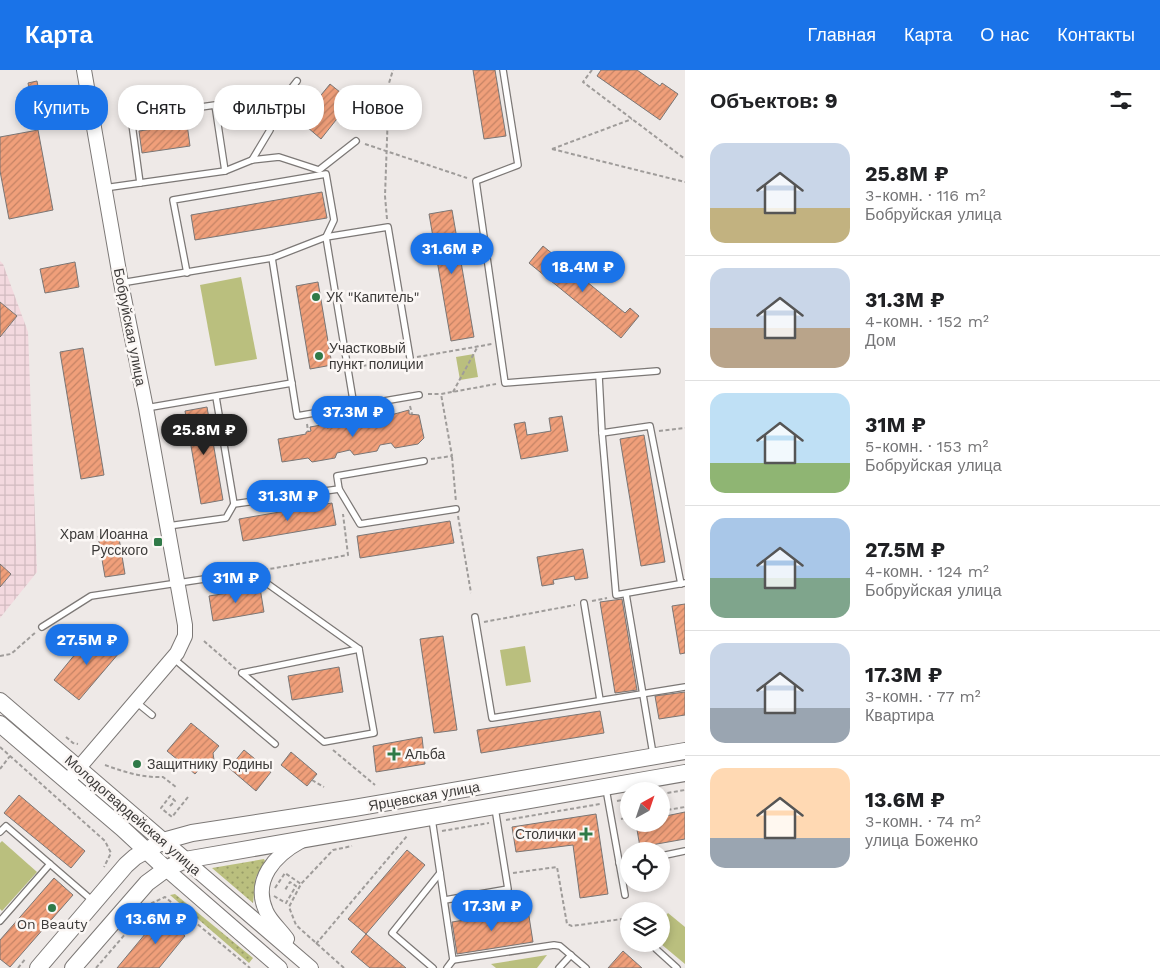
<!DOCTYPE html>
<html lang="ru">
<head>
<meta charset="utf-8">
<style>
	body { margin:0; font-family:"Work Sans",sans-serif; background:#f2f2f2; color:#202124; height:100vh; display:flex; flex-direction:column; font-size:19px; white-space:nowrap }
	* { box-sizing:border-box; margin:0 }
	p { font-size:16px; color:#757577 }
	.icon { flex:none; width:28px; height:28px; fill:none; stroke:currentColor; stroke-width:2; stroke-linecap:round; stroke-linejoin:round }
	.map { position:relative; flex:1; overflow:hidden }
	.panel { display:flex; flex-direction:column; background:#fff; width:475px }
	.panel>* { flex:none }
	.banner { position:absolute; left:15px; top:15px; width:475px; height:45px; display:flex; gap:10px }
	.needle { width:32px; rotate:40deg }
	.buttons { position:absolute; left:620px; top:712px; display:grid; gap:10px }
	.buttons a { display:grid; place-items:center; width:50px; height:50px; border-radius:50%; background:#fff; box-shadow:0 2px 8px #0003; font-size:25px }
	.price { position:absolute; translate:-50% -42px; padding:0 11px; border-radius:18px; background:#1a73e8; color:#fff; font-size:16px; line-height:32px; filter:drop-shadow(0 1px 2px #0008) }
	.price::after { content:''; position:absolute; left:50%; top:30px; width:15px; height:11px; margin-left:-8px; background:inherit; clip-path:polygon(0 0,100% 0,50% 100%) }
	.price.selected { background:#222; color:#fff }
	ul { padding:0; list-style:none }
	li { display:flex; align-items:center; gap:15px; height:125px; padding:0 25px }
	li+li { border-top:1px solid #e0e0e0 }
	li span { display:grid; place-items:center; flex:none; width:140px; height:100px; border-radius:15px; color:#555 }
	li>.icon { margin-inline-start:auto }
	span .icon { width:60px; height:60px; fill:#fffc; stroke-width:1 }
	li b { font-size:21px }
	h2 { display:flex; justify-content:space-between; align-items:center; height:60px; padding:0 25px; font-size:21px }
	.chip { padding:0 18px; border-radius:20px; background:#fff; box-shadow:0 2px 8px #0003; font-size:18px; line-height:45px }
	.chip.selected { background:#1a73e8; color:#fff }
	header { display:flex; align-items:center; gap:30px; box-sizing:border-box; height:70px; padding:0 25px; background:#1a73e8; color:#fff }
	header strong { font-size:24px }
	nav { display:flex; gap:28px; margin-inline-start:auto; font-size:18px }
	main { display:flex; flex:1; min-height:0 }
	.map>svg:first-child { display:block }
	.industrial { fill:url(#industrial-grid) }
	.grass { fill:url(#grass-dots) }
	.park { fill:#babf7e }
	.building { fill:url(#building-hatch); stroke:#7a7675 }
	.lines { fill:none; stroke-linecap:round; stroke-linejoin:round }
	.service-casing { stroke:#7c7876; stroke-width:8 }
	.tertiary-casing { stroke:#7c7876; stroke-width:16 }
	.secondary-casing { stroke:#7c7876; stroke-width:18 }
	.path { stroke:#9f9c9a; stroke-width:2; stroke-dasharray:4 2.5; stroke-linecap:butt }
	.service { stroke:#fff; stroke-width:5.5 }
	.tertiary { stroke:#fff; stroke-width:14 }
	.secondary { stroke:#fff; stroke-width:16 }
	.poi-dot { fill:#307a48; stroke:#fbf7f5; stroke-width:2 }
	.labels { text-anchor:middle; stroke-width:5; stroke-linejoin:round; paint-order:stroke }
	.poi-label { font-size:14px; fill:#3c3a39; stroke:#fbf7f5; text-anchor:start }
	.street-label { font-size:14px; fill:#3c3a39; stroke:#fbf7f5 }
</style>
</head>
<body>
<header>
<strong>Карта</strong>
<nav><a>Главная</a><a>Карта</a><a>О нас</a><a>Контакты</a></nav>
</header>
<main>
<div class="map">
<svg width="685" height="898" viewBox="0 0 685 898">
	<defs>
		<pattern id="industrial-grid" width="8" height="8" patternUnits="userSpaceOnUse" patternTransform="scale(1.25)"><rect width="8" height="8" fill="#f3d9df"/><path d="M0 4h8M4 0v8" fill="none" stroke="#d1bbc0"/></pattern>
		<pattern id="grass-dots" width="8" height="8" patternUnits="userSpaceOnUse" patternTransform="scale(1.25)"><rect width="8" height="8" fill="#babf7e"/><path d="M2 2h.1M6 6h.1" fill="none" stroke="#989c68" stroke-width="1.8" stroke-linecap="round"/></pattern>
		<pattern id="building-hatch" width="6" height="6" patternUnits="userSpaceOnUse" patternTransform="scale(1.25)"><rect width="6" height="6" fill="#f09f7a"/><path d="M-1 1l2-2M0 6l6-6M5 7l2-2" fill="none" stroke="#c48365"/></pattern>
	</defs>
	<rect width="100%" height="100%" fill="#eee9e7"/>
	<polygon class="industrial" points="0,191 3,194 28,262 37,502 0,548"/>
	<g class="grass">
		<polygon points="264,789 265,791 256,807 253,833 212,798"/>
		<polygon points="175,824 253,888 249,893 170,825"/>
	</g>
	<g class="park">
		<polygon points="241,207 257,289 215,296 200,215"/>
		<polygon points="474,284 478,307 460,310 456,287"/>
		<polygon points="525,576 531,612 506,616 500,580"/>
		<polygon points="2,771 37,802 2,841 0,839 0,773"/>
		<polygon points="668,843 685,857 685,894 661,874 661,851"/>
		<polygon points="547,885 537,898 496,898 491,894"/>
	</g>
	<g class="building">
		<polygon points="473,0 495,0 506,66 484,69"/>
		<polygon points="601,0 637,0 660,16 662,13 678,24 660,50 597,6"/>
		<polygon points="37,11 39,22 30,24 28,13"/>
		<polygon points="330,14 351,31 321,69 300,51"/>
		<polygon points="187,54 190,76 142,83 139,61"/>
		<polygon points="38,60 53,140 9,149 0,101 0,67"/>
		<polygon points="322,122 327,148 195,170 191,145"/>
		<polygon points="452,140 474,267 451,271 429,144"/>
		<polygon points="543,176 625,243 630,238 639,246 621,268 529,193"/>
		<polygon points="75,192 79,217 45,223 40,199"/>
		<polygon points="318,212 332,295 310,299 296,216"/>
		<polygon points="0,232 17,246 0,267"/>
		<polygon points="83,278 104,405 81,409 60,282"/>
		<polygon points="207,337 223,430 201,434 185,341"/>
		<polygon points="409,340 409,344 419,345 424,368 418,374 395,378 391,373 380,375 377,381 354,385 350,380 337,383 335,388 312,392 308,388 282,392 278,369 306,364 306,362 311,361 310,357 327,354 327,358 340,356 351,354 351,350 369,347 369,351"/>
		<polygon points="562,346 568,381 521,389 514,354 525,352 527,365 551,361 549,348"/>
		<polygon points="644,365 665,492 641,496 620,369"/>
		<polygon points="332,433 336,455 243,471 239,449"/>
		<polygon points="450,451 454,473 360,488 357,466"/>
		<polygon points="118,462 125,504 105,507 98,466"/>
		<polygon points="583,479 588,508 575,510 574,506 553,510 554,514 542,516 537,487"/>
		<polygon points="0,494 11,504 0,517"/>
		<polygon points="260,518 264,542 213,551 209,526"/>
		<polygon points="622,529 637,620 615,623 600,532"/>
		<polygon points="685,534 685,583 680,584 672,536"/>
		<polygon points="94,561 119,583 79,630 54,610"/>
		<polygon points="443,566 457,660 434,663 420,569"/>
		<polygon points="339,597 343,622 292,630 288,606"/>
		<polygon points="685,622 685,645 659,649 655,626"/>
		<polygon points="600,641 604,663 481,683 477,660"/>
		<polygon points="191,653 219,676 213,683 214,690 211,696 201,697 195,704 167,681"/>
		<polygon points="422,667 425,694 376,702 373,676"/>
		<polygon points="244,680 271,702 256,721 229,698"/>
		<polygon points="291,682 317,704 307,716 281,695"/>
		<polygon points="19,725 85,781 71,798 4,743"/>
		<polygon points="685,742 685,769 640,777 636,754 661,754 661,747"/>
		<polygon points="596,744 608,824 580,828 573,775 516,782 512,757"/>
		<polygon points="407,780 425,795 366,864 348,849"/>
		<polygon points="54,808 73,825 10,897 0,889 0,870"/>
		<polygon points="528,840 533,872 457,884 452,852"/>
		<polygon points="166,842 187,860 183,864 185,866 159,898 117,898 160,846 162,847"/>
		<polygon points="366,864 406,898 370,898 351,882"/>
		<polygon points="623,881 642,898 608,898"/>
	</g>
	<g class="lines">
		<g class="service-casing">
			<g id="service">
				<polyline points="503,0 518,95 476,111 505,313 657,301"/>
				<polyline points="252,90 270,60 276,38 297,11"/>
				<polyline points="140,113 131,47 215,35 225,101"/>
				<polyline points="104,118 225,101 252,90 279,87 319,100 356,71"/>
				<polyline points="272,188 297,346 419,325"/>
				<polyline points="187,203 173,130 326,104 334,150 326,167 354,336"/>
				<polyline points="121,213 272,188 326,167 388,157 410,288"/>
				<polyline points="599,306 602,363 616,525 685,513"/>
				<polyline points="216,327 234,434"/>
				<polyline points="146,338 292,313"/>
				<polyline points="602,363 650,356 681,514"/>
				<polyline points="424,391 337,406 339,419 360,454 456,439"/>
				<polyline points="168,456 226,448 234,434 339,419"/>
				<polyline points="626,524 653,684"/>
				<polyline points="584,533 600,630"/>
				<polyline points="475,547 492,648 685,617"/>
				<polyline points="42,557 91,526 251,502 359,579 374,663 324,672 242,603"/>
				<polyline points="173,588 275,674"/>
				<polyline points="242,603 359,579"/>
				<polyline points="136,632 152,645"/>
				<polyline points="606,719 625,825"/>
				<polyline points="432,749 453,890 447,898"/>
				<polyline points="0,762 6,756 94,832"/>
				<polyline points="661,786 685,781"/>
				<polyline points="619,793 629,791"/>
				<polyline points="445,830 508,819 495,738"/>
				<polyline points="0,851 50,794"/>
				<polyline points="656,879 677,898"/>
				<polyline points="453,890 554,875 560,876 586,898"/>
				<polyline points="433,898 392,863 440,803"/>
				<polyline points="559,898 571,885"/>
			</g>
		</g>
		<g class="tertiary-casing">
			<g id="tertiary">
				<polyline points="71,707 177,583 185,566 185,555 146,338 121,213 84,0"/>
				<polyline points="185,790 311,898"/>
				<polyline points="166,799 280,898"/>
				<path d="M287,869c-6,-9 -17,-18 -21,-28 -14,-31 9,-56 35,-70"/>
			</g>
		</g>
		<g class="secondary-casing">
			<g id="secondary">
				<polyline points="0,631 185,790"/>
				<polyline points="0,654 123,759 166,799"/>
				<polyline points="38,898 126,795 135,787 163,771 192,763 354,738 685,681"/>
				<polyline points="73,898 147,813 166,799 185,790 685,703"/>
			</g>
		</g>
		<g class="path">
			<polyline points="592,0 583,12 685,89"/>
			<polyline points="365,74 467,108"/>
			<polyline points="552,79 685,112"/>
			<polyline points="552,79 632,49"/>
			<polyline points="387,149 385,126 389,13 393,0"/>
			<polyline points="417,287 492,274"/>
			<polyline points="356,297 400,290"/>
			<polyline points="453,322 478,276"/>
			<polyline points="428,324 441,324"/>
			<polyline points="410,336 412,344"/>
			<polyline points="388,340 389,348"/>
			<polyline points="371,343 372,351"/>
			<polyline points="347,347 348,355"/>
			<polyline points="328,350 329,358"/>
			<polyline points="307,354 308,361"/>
			<polyline points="659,361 685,358"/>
			<polyline points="452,387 456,432"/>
			<polyline points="431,389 452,386 441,324 496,314"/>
			<polyline points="458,446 471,523"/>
			<polyline points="264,500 348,485 343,444"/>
			<polyline points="592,531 607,528"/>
			<polyline points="484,552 575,535"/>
			<polyline points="204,571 236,599"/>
			<polyline points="0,586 11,584 36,562"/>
			<polyline points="66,667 73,673 78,674"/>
			<polyline points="0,677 105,771 111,783 104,797"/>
			<polyline points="333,680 375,715"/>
			<path d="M105,695c19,7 38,13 58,12l13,10"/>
			<polyline points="0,699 10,686"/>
			<polyline points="312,710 324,717"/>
			<polyline points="661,724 685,720"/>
			<polyline points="617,731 629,729"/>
			<polyline points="170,736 175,731 170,726 161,738 172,747 188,727"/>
			<polyline points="661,741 685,737"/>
			<polyline points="621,749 629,747"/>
			<polyline points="506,750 600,734"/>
			<polyline points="442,761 489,753"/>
			<polyline points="513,803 557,797 567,854 572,856 629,848"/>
			<polyline points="275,818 285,803 301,814"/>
			<polyline points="274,826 286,833 296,816 290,812 285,820"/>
			<polyline points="316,874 407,766"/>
			<polyline points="18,898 26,888"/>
			<polyline points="96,898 152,833 165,827 250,898"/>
			<polyline points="344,898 296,855 289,837 301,814 333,780 352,776"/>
		</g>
		<use href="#service" class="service"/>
		<use href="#tertiary" class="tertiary"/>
		<use href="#secondary" class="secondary"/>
	</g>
	<g class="poi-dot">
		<circle cx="316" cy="227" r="5"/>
		<circle cx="319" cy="286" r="5"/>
		<rect x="153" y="467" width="10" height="10" rx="2.5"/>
		<path d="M391.5 676.5h5v5h5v5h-5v5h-5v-5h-5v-5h5z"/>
		<circle cx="137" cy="694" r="5"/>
		<path d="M583.5 756.5h5v5h5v5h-5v5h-5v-5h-5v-5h5z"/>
		<circle cx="52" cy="838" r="5"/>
	</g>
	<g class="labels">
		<g class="poi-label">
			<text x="326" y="232">УК "Капитель"</text>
			<text x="329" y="283">Участковый<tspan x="329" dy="16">пункт полиции</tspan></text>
			<text x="148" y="469" text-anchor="end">Храм Иоанна<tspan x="148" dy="16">Русского</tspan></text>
			<text x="405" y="689">Альба</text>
			<text x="147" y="699">Защитнику Родины</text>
			<text x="576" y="769" text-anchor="end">Столички</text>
			<text x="52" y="859" text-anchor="middle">On Beauty</text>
		</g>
		<g class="street-label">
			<text transform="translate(130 257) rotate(79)" y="5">Бобруйская улица</text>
			<text transform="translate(424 726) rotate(-10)" y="5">Ярцевская улица</text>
			<text transform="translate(133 745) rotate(41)" y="5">Молодогвардейская улица</text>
		</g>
	</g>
</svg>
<div class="buttons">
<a><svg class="needle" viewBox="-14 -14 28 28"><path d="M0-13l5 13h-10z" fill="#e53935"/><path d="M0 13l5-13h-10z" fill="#757577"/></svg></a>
<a><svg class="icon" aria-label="locate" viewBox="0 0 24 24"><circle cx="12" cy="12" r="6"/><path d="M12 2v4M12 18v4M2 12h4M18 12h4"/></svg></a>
<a><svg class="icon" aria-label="layers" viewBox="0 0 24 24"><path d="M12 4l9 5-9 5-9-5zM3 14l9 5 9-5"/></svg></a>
</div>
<b class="price" style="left:452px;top:205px">31.6M ₽</b>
<b class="price" style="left:583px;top:223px">18.4M ₽</b>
<b class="price" style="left:353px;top:368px">37.3M ₽</b>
<b class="price selected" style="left:204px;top:386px">25.8M ₽</b>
<b class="price" style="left:288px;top:452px">31.3M ₽</b>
<b class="price" style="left:236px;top:534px">31M ₽</b>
<b class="price" style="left:87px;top:596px">27.5M ₽</b>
<b class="price" style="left:492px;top:862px">17.3M ₽</b>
<b class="price" style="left:156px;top:875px">13.6M ₽</b>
<div class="banner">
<a class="chip selected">Купить</a>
<a class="chip">Снять</a>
<a class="chip">Фильтры</a>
<a class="chip">Новое</a>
</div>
</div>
<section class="panel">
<h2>Объектов: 9<svg class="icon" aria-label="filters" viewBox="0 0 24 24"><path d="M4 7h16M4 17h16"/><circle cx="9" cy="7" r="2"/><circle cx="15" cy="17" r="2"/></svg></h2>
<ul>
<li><span style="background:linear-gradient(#c9d6e8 65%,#c2b280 0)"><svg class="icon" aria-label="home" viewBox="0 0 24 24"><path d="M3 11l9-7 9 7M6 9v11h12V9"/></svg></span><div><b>25.8M ₽</b><p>3-комн. · 116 m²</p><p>Бобруйская улица</p></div></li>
<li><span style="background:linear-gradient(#c9d6e8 60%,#b9a48a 0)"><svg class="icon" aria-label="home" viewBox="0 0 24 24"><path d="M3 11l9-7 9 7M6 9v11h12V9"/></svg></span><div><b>31.3M ₽</b><p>4-комн. · 152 m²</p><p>Дом</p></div></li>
<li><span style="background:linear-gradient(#bfe0f5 70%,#8fb573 0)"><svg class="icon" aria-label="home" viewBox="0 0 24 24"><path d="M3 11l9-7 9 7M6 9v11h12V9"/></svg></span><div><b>31M ₽</b><p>5-комн. · 153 m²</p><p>Бобруйская улица</p></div></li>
<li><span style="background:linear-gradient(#a9c7e8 60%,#7fa58c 0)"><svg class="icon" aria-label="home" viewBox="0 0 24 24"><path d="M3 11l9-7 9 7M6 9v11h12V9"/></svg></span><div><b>27.5M ₽</b><p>4-комн. · 124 m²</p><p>Бобруйская улица</p></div></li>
<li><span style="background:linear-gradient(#c9d6e8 65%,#9aa5b1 0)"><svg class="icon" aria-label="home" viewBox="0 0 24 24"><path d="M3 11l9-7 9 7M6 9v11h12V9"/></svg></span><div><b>17.3M ₽</b><p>3-комн. · 77 m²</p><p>Квартира</p></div></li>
<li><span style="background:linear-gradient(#ffd9b3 70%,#9aa5b1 0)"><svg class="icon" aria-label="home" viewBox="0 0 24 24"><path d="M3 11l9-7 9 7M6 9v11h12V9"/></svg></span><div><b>13.6M ₽</b><p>3-комн. · 74 m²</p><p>улица Боженко</p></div></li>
</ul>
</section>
</main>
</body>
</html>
